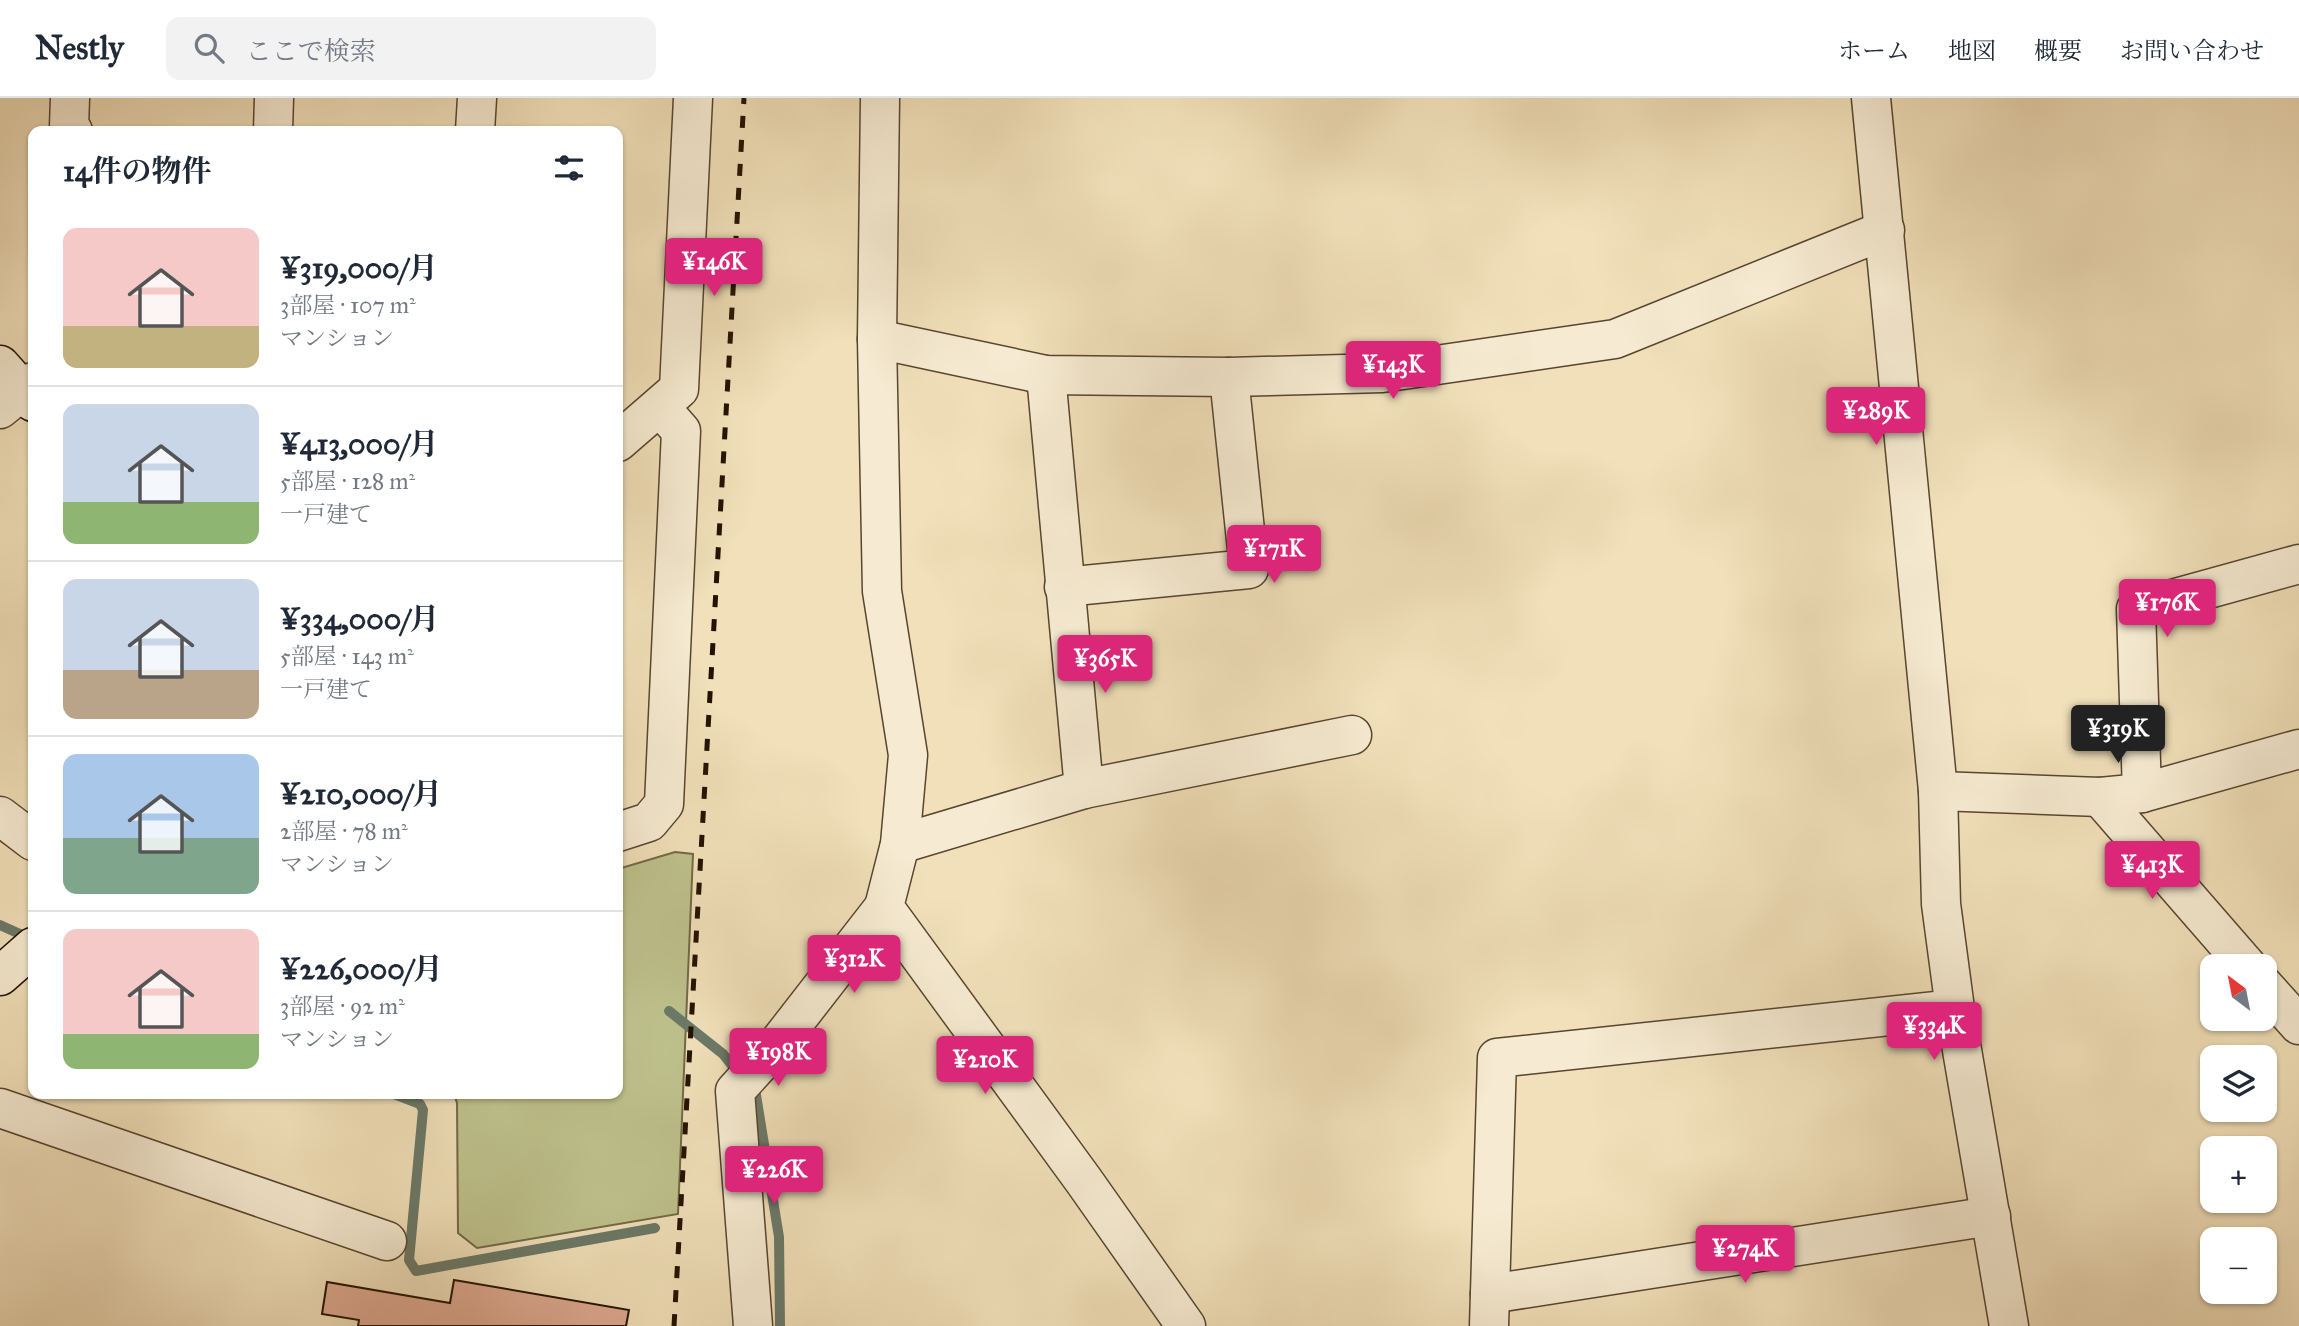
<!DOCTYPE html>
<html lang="ja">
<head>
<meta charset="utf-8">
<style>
	body { margin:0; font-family:"IM FELL Great Primer","Noto Serif JP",serif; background:#f2f2f3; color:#1f2937; height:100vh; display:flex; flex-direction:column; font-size:26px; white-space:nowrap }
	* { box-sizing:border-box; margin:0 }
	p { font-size:23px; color:#747a83 }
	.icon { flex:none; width:38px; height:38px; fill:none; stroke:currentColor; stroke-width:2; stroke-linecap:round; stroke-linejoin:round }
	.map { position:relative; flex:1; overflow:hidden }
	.side { position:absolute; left:28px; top:28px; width:595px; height:973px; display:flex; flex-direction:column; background:#fff; border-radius:14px; box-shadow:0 2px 5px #0004 }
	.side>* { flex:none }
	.needle { width:46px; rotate:328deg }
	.fabs { position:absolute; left:2200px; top:856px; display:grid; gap:14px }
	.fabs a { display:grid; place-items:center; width:77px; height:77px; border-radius:14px; background:#fff; box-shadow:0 2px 5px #0004; font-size:35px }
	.price { position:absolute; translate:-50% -60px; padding:0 16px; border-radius:7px; background:#db2777; color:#fff; font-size:23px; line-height:46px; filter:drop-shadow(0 2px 4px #0008) }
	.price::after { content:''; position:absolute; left:50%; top:42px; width:21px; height:16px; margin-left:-10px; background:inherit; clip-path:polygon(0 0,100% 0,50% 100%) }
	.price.on { background:#222; color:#fff }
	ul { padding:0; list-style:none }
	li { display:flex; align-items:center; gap:21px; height:175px; padding:0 35px }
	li+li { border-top:2px solid #e0e1e3 }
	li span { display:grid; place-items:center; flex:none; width:196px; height:140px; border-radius:14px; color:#555 }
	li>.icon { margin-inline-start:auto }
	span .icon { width:84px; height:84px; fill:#fffc; stroke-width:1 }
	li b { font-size:30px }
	h2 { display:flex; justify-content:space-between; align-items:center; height:84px; padding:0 35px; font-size:30px }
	header { display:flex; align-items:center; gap:42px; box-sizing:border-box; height:98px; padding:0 35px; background:#fff; border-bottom:2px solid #e0e1e3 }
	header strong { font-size:33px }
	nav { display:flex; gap:38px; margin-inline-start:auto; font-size:24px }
	.search { width:490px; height:63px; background:#f2f2f3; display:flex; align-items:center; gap:18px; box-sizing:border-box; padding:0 24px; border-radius:14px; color:#747a83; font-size:26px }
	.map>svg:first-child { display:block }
	.green { fill:#bec18c; stroke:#716a46; stroke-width:2 }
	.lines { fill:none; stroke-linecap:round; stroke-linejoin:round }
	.stream { stroke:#6b7968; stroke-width:10 }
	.building { fill:#dea992; stroke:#241200; stroke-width:2 }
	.street-casing { stroke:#57462e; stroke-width:41 }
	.secondary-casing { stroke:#241200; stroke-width:41 }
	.street { stroke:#f6ebd2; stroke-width:38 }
	.secondary { stroke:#f6ebd2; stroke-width:38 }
	.rail { stroke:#241200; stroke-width:5; stroke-dasharray:12 12; stroke-linecap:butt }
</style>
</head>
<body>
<header>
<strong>Nestly</strong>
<div class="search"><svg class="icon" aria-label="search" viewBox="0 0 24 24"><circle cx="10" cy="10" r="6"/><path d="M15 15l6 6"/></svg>ここで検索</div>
<nav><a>ホーム</a><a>地図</a><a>概要</a><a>お問い合わせ</a></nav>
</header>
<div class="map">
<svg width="2299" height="1228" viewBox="0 0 2299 1228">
	<rect width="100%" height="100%" fill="#f1e0ba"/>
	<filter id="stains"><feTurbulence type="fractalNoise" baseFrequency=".00286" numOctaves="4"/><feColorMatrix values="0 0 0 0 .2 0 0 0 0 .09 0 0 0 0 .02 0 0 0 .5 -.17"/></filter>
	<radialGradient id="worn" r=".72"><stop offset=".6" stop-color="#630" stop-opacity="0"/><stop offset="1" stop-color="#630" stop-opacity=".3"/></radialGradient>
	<polygon class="green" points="675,754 693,756 678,1116 477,1150 458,1135 457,1005 454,996 618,996 618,771"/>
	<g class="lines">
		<g class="stream">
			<polyline points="0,827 31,841"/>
			<polyline points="669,913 723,956 756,997 779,1139 780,1228"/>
			<polyline points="394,996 420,1006 423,1012 409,1162 416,1173 655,1130"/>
		</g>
	</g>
	<polygon class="building" points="454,1182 629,1212 626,1228 358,1228 359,1222 322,1216 327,1184 450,1205"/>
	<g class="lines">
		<g class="street-casing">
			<g id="street">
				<polyline points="70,0 69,29 73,33"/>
				<polyline points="880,0 877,241 882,493 908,657 900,746 884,809 1084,1083 1186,1228"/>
				<polyline points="1871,0 1938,693 1941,806 1955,911 2009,1228"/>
				<polyline points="273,33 274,0"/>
				<polyline points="475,33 477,0"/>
				<polyline points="877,241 1046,277 1229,279 1382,275 1615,241 1885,132"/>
				<polyline points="0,311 33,284"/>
				<polyline points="618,344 679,291 693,0"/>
				<polyline points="1064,489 1249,471 1229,279"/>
				<polyline points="1084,691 1352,637"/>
				<polyline points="1938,693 2100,699 2142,695 2299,651"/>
				<polyline points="2142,695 2136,511 2299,466"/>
				<polyline points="2100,699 2247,868"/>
				<polyline points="0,718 33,743"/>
				<polyline points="618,734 649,724 664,706 681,333 660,309"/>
				<polyline points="900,746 1084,691 1046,277"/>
				<polyline points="2264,888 2299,927"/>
				<polyline points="0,1010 387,1143"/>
				<polyline points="1490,1196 1991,1118"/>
				<polyline points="753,1228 735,993 776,948 884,809"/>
				<polyline points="1489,1228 1497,960 1955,911"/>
			</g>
		</g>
		<g class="secondary-casing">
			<g id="secondary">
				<polyline points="0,267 33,304"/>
				<polyline points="0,878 33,849"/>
			</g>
		</g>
		<use href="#street" class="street"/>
		<use href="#secondary" class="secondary"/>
		<polyline class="rail" points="674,1228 744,0"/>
	</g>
	<rect width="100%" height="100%" filter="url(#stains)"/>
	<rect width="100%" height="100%" fill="url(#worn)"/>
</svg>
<div class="fabs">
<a><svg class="needle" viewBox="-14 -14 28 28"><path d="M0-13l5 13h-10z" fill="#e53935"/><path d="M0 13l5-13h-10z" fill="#747a83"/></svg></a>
<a><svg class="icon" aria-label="layers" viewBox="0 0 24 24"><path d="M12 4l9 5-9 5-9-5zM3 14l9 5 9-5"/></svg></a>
<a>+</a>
<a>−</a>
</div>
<b class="price" style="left:714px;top:200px">¥146K</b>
<b class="price" style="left:1393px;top:303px">¥143K</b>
<b class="price" style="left:1876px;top:349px">¥289K</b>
<b class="price" style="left:1274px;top:487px">¥171K</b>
<b class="price" style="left:2167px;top:541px">¥176K</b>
<b class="price" style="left:1105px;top:597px">¥365K</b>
<b class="price on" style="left:2118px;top:667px">¥319K</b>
<b class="price" style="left:2152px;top:803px">¥413K</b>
<b class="price" style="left:854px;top:897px">¥312K</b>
<b class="price" style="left:1934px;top:964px">¥334K</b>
<b class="price" style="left:778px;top:990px">¥198K</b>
<b class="price" style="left:985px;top:998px">¥210K</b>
<b class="price" style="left:774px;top:1108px">¥226K</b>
<b class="price" style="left:1745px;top:1187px">¥274K</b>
<section class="side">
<h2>14件の物件<svg class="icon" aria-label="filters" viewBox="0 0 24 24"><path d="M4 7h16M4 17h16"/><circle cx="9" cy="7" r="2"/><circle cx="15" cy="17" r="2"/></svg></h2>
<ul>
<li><span style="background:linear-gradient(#f6c9c9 70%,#c2b280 0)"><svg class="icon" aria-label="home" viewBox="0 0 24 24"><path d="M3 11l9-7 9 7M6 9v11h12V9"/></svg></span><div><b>¥319,000/月</b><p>3部屋 · 107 m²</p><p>マンション</p></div></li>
<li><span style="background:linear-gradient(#c9d6e8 70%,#8fb573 0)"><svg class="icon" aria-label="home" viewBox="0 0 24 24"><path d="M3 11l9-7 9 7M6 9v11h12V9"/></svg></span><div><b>¥413,000/月</b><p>5部屋 · 128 m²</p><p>一戸建て</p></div></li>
<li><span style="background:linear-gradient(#c9d6e8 65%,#b9a48a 0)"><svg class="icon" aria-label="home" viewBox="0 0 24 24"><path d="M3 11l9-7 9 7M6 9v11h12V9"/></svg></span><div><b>¥334,000/月</b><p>5部屋 · 143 m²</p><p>一戸建て</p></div></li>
<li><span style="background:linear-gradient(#a9c7e8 60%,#7fa58c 0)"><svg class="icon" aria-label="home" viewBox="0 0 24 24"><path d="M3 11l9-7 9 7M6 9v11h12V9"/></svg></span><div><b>¥210,000/月</b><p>2部屋 · 78 m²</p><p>マンション</p></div></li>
<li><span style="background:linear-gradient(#f6c9c9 75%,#8fb573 0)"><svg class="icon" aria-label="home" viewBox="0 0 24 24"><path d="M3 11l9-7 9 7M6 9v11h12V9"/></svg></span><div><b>¥226,000/月</b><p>3部屋 · 92 m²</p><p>マンション</p></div></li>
</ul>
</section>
</div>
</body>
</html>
